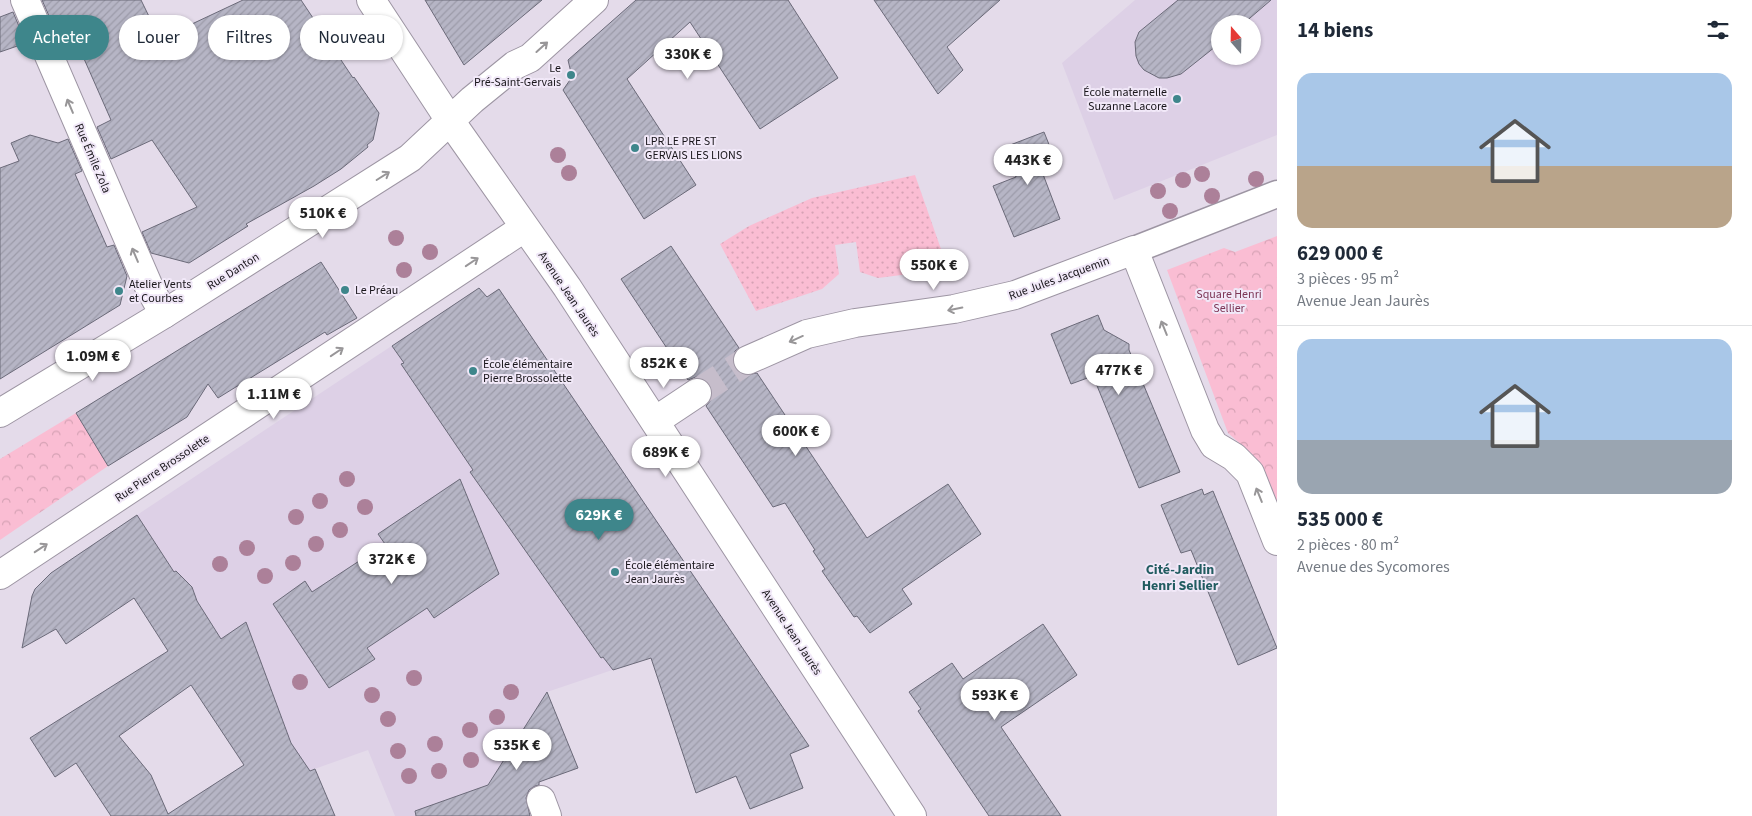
<!DOCTYPE html>
<html lang="fr">
<head>
<meta charset="utf-8">
<style>
	body { margin:0; font-family:"Source Sans 3",sans-serif; background:#f6f6f7; color:#1f2937; height:100vh; display:flex; flex-direction:column; font-size:19px; white-space:nowrap }
	* { box-sizing:border-box; margin:0 }
	p { font-size:16px; color:#747a83 }
	.icon { flex:none; width:28px; height:28px; fill:none; stroke:currentColor; stroke-width:2; stroke-linecap:round; stroke-linejoin:round }
	.map { position:relative; flex:1; overflow:hidden }
	.sheet { display:flex; flex-direction:column; background:#fff; width:475px }
	.sheet>* { flex:none }
	.hud { position:absolute; left:15px; top:15px; width:475px; height:45px; display:flex; gap:10px }
	.needle { width:32px; rotate:340deg }
	.fabs { position:absolute; left:1211px; top:15px; display:grid; gap:10px }
	.fabs a { display:grid; place-items:center; width:50px; height:50px; border-radius:50%; background:#fff; box-shadow:0 1px 4px #0004; font-size:25px }
	.price { position:absolute; translate:-50% -42px; padding:0 11px; border-radius:18px; background:#fff; color:#222; font-size:16px; line-height:32px; filter:drop-shadow(0 1px 2px #0008) }
	.price::after { content:''; position:absolute; left:50%; top:30px; width:15px; height:11px; margin-left:-8px; background:inherit; clip-path:polygon(0 0,100% 0,50% 100%) }
	.price.on { background:#3e868b; color:#fff }
	ul { padding:0; list-style:none }
	li { display:grid; align-content:center; gap:10px; height:265px; padding:0 20px }
	li+li { border-top:1px solid #e0e1e3 }
	li span { display:grid; place-items:center; height:155px; border-radius:15px; color:#555 }
	li>.icon { margin-inline-start:auto }
	span .icon { width:90px; height:90px; fill:#fffc; stroke-width:1 }
	li b { font-size:21px }
	h2 { display:flex; justify-content:space-between; align-items:center; height:60px; padding:0 20px; font-size:21px }
	.chip { padding:0 18px; border-radius:22px; background:#fff; box-shadow:0 1px 4px #0004; font-size:18px; line-height:45px }
	.chip.on { background:#3e868b; color:#fff }
	main { display:flex; flex:1; min-height:0 }
	.map>svg:first-child { display:block }
	.built { fill:#ddd0e6; fill-rule:evenodd }
	.forest { fill:url(#forest-crowns) }
	.garden { fill:url(#garden-dots) }
	.building { fill:url(#building-hatch); stroke:#6b6a79; fill-rule:evenodd }
	.lines { fill:none; stroke-linecap:round; stroke-linejoin:round }
	.minor-tunnel { stroke:#c6bdcb; stroke-width:28; stroke-dasharray:28 14; stroke-linecap:butt }
	.pedestrian-casing { stroke:#9d95a3; stroke-width:29 }
	.minor-casing { stroke:#9d95a3; stroke-width:30 }
	.pedestrian { stroke:#fff; stroke-width:26 }
	.minor { stroke:#fff; stroke-width:28 }
	.tree { fill:#ac8099 }
	.oneway { stroke:#989698 }
	.poi-dot { fill:#3e868b; stroke:#f1e8f8; stroke-width:2 }
	.labels { text-anchor:middle; stroke-width:4; stroke-linejoin:round; paint-order:stroke }
	.poi-label { font-size:12px; fill:#19161b; stroke:#f1e8f8; text-anchor:start }
	.street-label { font-size:12px; fill:#19161b; stroke:#f1e8f8 }
	.park-label { font-size:12px; fill:#7e3656; stroke:#f1e8f8 }
	.neighbourhood-label { font-size:14px; font-weight:bold; fill:#215c60; stroke:#f1e8f8 }
</style>
</head>
<body>
<main>
<div class="map">
<svg width="1277" height="816" viewBox="0 0 1277 816">
	<defs>
		<pattern id="forest-crowns" width="20" height="18" patternUnits="userSpaceOnUse" patternTransform="scale(1.25)"><rect width="20" height="18" fill="#fabdd3"/><path d="M2 6a3 3 0 1 1 6 0M12 15a3 3 0 1 1 6 0" fill="none" stroke="#d6a2b5"/></pattern>
		<pattern id="garden-dots" width="8" height="8" patternUnits="userSpaceOnUse" patternTransform="scale(1.25)"><rect width="8" height="8" fill="#fabdd3"/><path d="M2 2h.1M6 6h.1" fill="none" stroke="#d6a2b5" stroke-width="1.8" stroke-linecap="round"/></pattern>
		<pattern id="building-hatch" width="6" height="6" patternUnits="userSpaceOnUse" patternTransform="scale(1.25)"><rect width="6" height="6" fill="#b6b5c5"/><path d="M-1 1l2-2M0 6l6-6M5 7l2-2" fill="none" stroke="#9c9ba9"/></pattern>
	</defs>
	<rect width="100%" height="100%" fill="#e4dbea"/>
	<g class="built">
		<path d="M1135,0h142v135l-163,65 -52,-137zM1220,24h32v32h-32z"/>
		<polygon points="479,288 487,297 499,289 731,630 547,692 578,768 539,782 541,791 465,816 395,816 368,750 306,772 220,641 193,595 194,594 192,587 185,580 183,581 176,571 174,572 137,515"/>
	</g>
	<g class="forest">
		<polygon points="1277,236 1277,509 1253,455 1228,433 1167,270 1224,248 1235,252"/>
		<polygon points="76,413 108,466 0,540 0,459"/>
	</g>
	<polygon class="garden" points="915,175 948,269 878,278 860,272 856,242 835,245 839,274 822,289 756,311 720,244 749,226 812,198"/>
	<g class="building">
		<polygon points="42,0 141,0 160,39 243,0 301,0 353,78 354,77 379,113 373,140 367,145 368,147 341,169 314,186 246,224 248,226 189,263 151,253 142,232 197,207 152,140 111,159 97,127 111,120 70,27 56,32"/>
		<polygon points="425,0 542,0 464,65"/>
		<polygon points="636,0 788,0 838,78 760,129 690,22 627,79 696,185 644,219 563,90 572,77 568,60"/>
		<polygon points="874,0 1000,0 947,47 963,70 938,94"/>
		<polygon points="1178,0 1271,0 1243,24 1220,24 1220,43 1181,74 1167,78 1159,78 1144,70 1139,64 1136,56 1135,42 1139,32"/>
		<polygon points="13,12 26,43 0,52 0,17"/>
		<polygon points="1044,132 1056,162 1041,169 1060,219 1014,237 993,186 1016,177 1005,147"/>
		<polygon points="30,135 58,143 68,139 82,171 75,174 107,247 114,245 127,276 120,305 0,379 0,168 19,161 11,143"/>
		<polygon points="671,246 739,348 735,351 733,358 734,367 738,372 746,375 757,373 867,538 948,484 981,534 902,589 912,604 870,633 857,616 854,617 822,571 825,569 813,551 815,550 785,503 773,507 706,406 711,400 713,392 710,384 704,379 696,377 688,380 621,279"/>
		<polygon points="321,262 357,318 327,335 325,332 218,398 208,384 187,417 108,466 76,413"/>
		<polygon points="479,288 487,297 499,289 809,746 790,754 803,788 750,809 736,776 696,793 651,658 613,670 603,657 601,658 470,472 473,470 401,364 404,363 392,346"/>
		<polygon points="1098,315 1104,330 1129,344 1129,350 1180,472 1139,488 1093,376 1071,384 1051,334"/>
		<polygon points="460,479 499,574 434,618 427,608 367,648 375,659 329,688 273,604 305,581 312,592 385,544 378,534"/>
		<polygon points="1202,489 1204,495 1213,491 1277,648 1238,665 1191,550 1181,553 1161,505"/>
		<path d="M137,515l37,57 2,-1 16,16 5,14 24,38 25,-17 45,121 19,28 5,-2 20,47h-224l-35,-53 -21,14 -25,-39 138,-87 -34,-53 -68,46 -10,-15 -34,19 10,-52 3,-7 16,-16zM191,685l53,80 -76,49 -17,-39 -32,-39z"/>
		<polygon points="1043,624 1077,675 1001,727 1061,816 989,816 918,711 921,709 909,692 952,663 963,679"/>
		<polygon points="547,692 578,768 539,782 539,785 535,786 529,790 526,798 530,816 416,816 415,811 488,785"/>
	</g>
	<g class="lines">
		<polyline class="minor-tunnel" points="697,393 748,360"/>
		<g class="pedestrian-casing">
			<polyline id="pedestrian" points="1134,250 1277,194"/>
		</g>
		<g class="minor-casing">
			<g id="minor">
				<polyline points="25,0 149,287 164,314"/>
				<polyline points="371,0 451,122 567,287 912,816"/>
				<polyline points="748,360 807,334 855,323 954,309 1015,295 1134,250 1205,430 1214,445 1234,457 1250,473 1277,541"/>
				<polyline points="0,413 164,314 410,158 472,100 515,65 530,58 594,0"/>
				<polyline points="655,421 697,393"/>
				<polyline points="0,575 524,228"/>
				<polyline points="541,800 547,816"/>
			</g>
		</g>
		<use href="#pedestrian" class="pedestrian"/>
		<use href="#minor" class="minor"/>
	</g>
	<g class="tree">
		<circle cx="558" cy="155" r="8"/>
		<circle cx="569" cy="173" r="8"/>
		<circle cx="1202" cy="174" r="8"/>
		<circle cx="1256" cy="179" r="8"/>
		<circle cx="1183" cy="180" r="8"/>
		<circle cx="1158" cy="191" r="8"/>
		<circle cx="1212" cy="196" r="8"/>
		<circle cx="1170" cy="211" r="8"/>
		<circle cx="396" cy="238" r="8"/>
		<circle cx="430" cy="252" r="8"/>
		<circle cx="404" cy="270" r="8"/>
		<circle cx="347" cy="479" r="8"/>
		<circle cx="320" cy="501" r="8"/>
		<circle cx="365" cy="507" r="8"/>
		<circle cx="296" cy="517" r="8"/>
		<circle cx="340" cy="530" r="8"/>
		<circle cx="316" cy="544" r="8"/>
		<circle cx="247" cy="548" r="8"/>
		<circle cx="293" cy="563" r="8"/>
		<circle cx="220" cy="564" r="8"/>
		<circle cx="265" cy="576" r="8"/>
		<circle cx="414" cy="678" r="8"/>
		<circle cx="300" cy="682" r="8"/>
		<circle cx="511" cy="692" r="8"/>
		<circle cx="372" cy="695" r="8"/>
		<circle cx="497" cy="717" r="8"/>
		<circle cx="388" cy="719" r="8"/>
		<circle cx="470" cy="730" r="8"/>
		<circle cx="435" cy="744" r="8"/>
		<circle cx="398" cy="751" r="8"/>
		<circle cx="471" cy="760" r="8"/>
		<circle cx="439" cy="771" r="8"/>
		<circle cx="409" cy="776" r="8"/>
	</g>
	<defs><path id="oneway-shaft" d="M-6 0H5M1.5-3L5.5 0L1.5 3" fill="none" stroke-width="1.6" stroke-linecap="round" stroke-linejoin="round" transform="scale(1.25)"/></defs>
	<g class="oneway">
		<use href="#oneway-shaft" transform="translate(542 47) rotate(-42)"/>
		<use href="#oneway-shaft" transform="translate(70 106) rotate(-113)"/>
		<use href="#oneway-shaft" transform="translate(383 176) rotate(-32)"/>
		<use href="#oneway-shaft" transform="translate(135 255) rotate(-113)"/>
		<use href="#oneway-shaft" transform="translate(472 262) rotate(-34)"/>
		<use href="#oneway-shaft" transform="translate(955 309) rotate(169)"/>
		<use href="#oneway-shaft" transform="translate(1164 328) rotate(-112)"/>
		<use href="#oneway-shaft" transform="translate(796 339) rotate(156)"/>
		<use href="#oneway-shaft" transform="translate(337 352) rotate(-34)"/>
		<use href="#oneway-shaft" transform="translate(1259 495) rotate(-112)"/>
		<use href="#oneway-shaft" transform="translate(41 548) rotate(-33)"/>
	</g>
	<g class="poi-dot">
		<circle cx="571" cy="75" r="5"/>
		<circle cx="1177" cy="99" r="5"/>
		<circle cx="635" cy="148" r="5"/>
		<circle cx="345" cy="290" r="5"/>
		<circle cx="119" cy="291" r="5"/>
		<circle cx="473" cy="371" r="5"/>
		<circle cx="615" cy="572" r="5"/>
	</g>
	<g class="labels">
		<g class="poi-label">
			<text x="561" y="72" text-anchor="end">Le<tspan x="561" dy="14">Pré-Saint-Gervais</tspan></text>
			<text x="1167" y="96" text-anchor="end">École maternelle<tspan x="1167" dy="14">Suzanne Lacore</tspan></text>
			<text x="645" y="145">LPR LE PRE ST<tspan x="645" dy="14">GERVAIS LES LIONS</tspan></text>
			<text x="129" y="288">Atelier Vents<tspan x="129" dy="14">et Courbes</tspan></text>
			<text x="355" y="294">Le Préau</text>
			<text x="483" y="368">École élémentaire<tspan x="483" dy="14">Pierre Brossolette</tspan></text>
			<text x="625" y="569">École élémentaire<tspan x="625" dy="14">Jean Jaurès</tspan></text>
		</g>
		<g class="street-label">
			<text transform="translate(93 158) rotate(67)" y="4">Rue Émile Zola</text>
			<text transform="translate(233 271) rotate(-32)" y="4">Rue Danton</text>
			<text transform="translate(1059 278) rotate(-20)" y="4">Rue Jules Jacquemin</text>
			<text transform="translate(569 294) rotate(56)" y="4">Avenue Jean Jaurès</text>
			<text transform="translate(162 468) rotate(-34)" y="4">Rue Pierre Brossolette</text>
			<text transform="translate(792 632) rotate(57)" y="4">Avenue Jean Jaurès</text>
		</g>
		<g class="park-label">
			<text x="1229" y="298">Square Henri<tspan x="1229" dy="14">Sellier</tspan></text>
		</g>
		<g class="neighbourhood-label">
			<text x="1180" y="574">Cité-Jardin<tspan x="1180" dy="16">Henri Sellier</tspan></text>
		</g>
	</g>
</svg>
<div class="fabs">
<a><svg class="needle" viewBox="-14 -14 28 28"><path d="M0-13l5 13h-10z" fill="#e53935"/><path d="M0 13l5-13h-10z" fill="#747a83"/></svg></a>
</div>
<b class="price" style="left:688px;top:80px">330K €</b>
<b class="price" style="left:1028px;top:186px">443K €</b>
<b class="price" style="left:323px;top:239px">510K €</b>
<b class="price" style="left:934px;top:291px">550K €</b>
<b class="price" style="left:93px;top:382px">1.09M €</b>
<b class="price" style="left:664px;top:389px">852K €</b>
<b class="price" style="left:1119px;top:396px">477K €</b>
<b class="price" style="left:274px;top:420px">1.11M €</b>
<b class="price" style="left:796px;top:457px">600K €</b>
<b class="price" style="left:666px;top:478px">689K €</b>
<b class="price on" style="left:599px;top:541px">629K €</b>
<b class="price" style="left:392px;top:585px">372K €</b>
<b class="price" style="left:995px;top:721px">593K €</b>
<b class="price" style="left:517px;top:771px">535K €</b>
<div class="hud">
<a class="chip on">Acheter</a>
<a class="chip">Louer</a>
<a class="chip">Filtres</a>
<a class="chip">Nouveau</a>
</div>
</div>
<section class="sheet">
<h2>14 biens<svg class="icon" aria-label="filters" viewBox="0 0 24 24"><path d="M4 7h16M4 17h16"/><circle cx="9" cy="7" r="2"/><circle cx="15" cy="17" r="2"/></svg></h2>
<ul>
<li><span style="background:linear-gradient(#a9c7e8 60%,#b9a48a 0)"><svg class="icon" aria-label="home" viewBox="0 0 24 24"><path d="M3 11l9-7 9 7M6 9v11h12V9"/></svg></span><div><b>629 000 €</b><p>3 pièces · 95 m²</p><p>Avenue Jean Jaurès</p></div></li>
<li><span style="background:linear-gradient(#a9c7e8 65%,#9aa5b1 0)"><svg class="icon" aria-label="home" viewBox="0 0 24 24"><path d="M3 11l9-7 9 7M6 9v11h12V9"/></svg></span><div><b>535 000 €</b><p>2 pièces · 80 m²</p><p>Avenue des Sycomores</p></div></li>
</ul>
</section>
</main>
</body>
</html>
